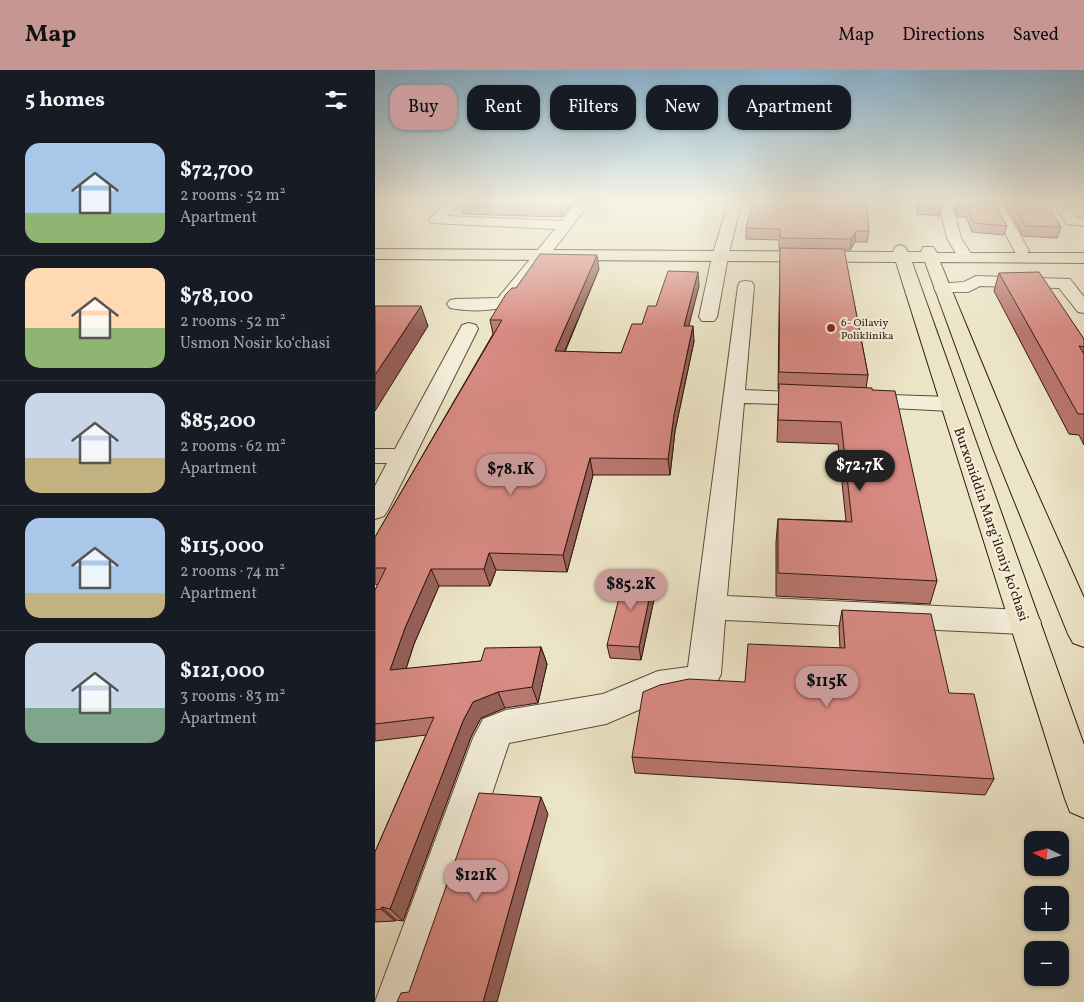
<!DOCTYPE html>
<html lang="en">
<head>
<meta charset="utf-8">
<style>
	body { margin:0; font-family:Vollkorn,serif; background:#242831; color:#f1f3f6; height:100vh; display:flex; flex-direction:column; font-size:19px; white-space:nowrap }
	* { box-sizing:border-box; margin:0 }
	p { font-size:16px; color:#9ea1a6 }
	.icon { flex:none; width:28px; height:28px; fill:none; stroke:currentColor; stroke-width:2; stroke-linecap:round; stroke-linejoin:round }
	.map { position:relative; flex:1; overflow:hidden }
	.drawer { display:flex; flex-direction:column; background:#171b24; width:375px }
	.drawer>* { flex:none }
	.guide { position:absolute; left:15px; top:15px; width:475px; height:45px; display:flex; gap:10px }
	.needle { width:32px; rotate:275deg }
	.controls { position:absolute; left:649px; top:761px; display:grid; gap:10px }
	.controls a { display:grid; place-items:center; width:45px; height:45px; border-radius:10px; background:#171b24; box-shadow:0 1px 4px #0004; font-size:25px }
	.price { position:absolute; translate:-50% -42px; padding:0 11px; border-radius:18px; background:#c59692; color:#111; font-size:16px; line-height:32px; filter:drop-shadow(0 1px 2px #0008) }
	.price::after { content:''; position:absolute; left:50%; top:30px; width:15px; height:11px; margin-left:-8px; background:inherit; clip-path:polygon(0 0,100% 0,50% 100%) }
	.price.active { background:#222; color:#fff }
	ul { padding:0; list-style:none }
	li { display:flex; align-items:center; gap:15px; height:125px; padding:0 25px }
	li+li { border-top:1px solid #363941 }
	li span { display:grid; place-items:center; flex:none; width:140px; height:100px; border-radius:15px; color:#555 }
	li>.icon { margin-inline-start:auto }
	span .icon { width:60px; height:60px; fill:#fffc; stroke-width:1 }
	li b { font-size:21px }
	h2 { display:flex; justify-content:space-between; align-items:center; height:60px; padding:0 25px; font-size:21px }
	.pill { padding:0 18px; border-radius:15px; background:#171b24; box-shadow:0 1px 4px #0004; font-size:18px; line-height:45px }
	.pill.active { background:#c59692; color:#111 }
	header { display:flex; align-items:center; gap:30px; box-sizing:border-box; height:70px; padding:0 25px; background:#c59692; color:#111 }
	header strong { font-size:24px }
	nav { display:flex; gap:28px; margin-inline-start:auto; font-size:18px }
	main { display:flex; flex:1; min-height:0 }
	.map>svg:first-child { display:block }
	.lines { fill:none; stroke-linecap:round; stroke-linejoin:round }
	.minor-casing { stroke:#604b3b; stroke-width:2 }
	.major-casing { stroke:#32180d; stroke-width:2 }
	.path { stroke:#32180d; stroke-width:2; stroke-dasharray:0.5 1; stroke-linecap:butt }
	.minor { fill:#f3edda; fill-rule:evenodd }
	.major { fill:#ece4c6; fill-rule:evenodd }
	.wall { fill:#b97770; stroke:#32180d }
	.shaded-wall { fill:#96615b; stroke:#32180d }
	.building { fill:#d78a82; stroke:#32180d }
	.poi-dot { fill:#8f2418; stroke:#f3edda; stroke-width:2 }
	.labels { text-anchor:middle; stroke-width:4.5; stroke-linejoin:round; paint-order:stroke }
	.far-poi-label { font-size:11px; fill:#32180d; stroke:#f3edda; text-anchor:start }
	.street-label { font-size:14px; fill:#32180d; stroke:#f3edda }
</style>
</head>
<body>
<header>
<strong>Map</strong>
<nav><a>Map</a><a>Directions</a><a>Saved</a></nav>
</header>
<main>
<section class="drawer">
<h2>5 homes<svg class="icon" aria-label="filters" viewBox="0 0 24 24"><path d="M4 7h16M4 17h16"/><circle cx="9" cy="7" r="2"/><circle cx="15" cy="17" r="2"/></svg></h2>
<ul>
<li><span style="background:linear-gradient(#a9c7e8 70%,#8fb573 0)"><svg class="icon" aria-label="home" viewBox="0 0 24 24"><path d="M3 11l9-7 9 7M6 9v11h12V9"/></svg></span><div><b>$72,700</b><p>2 rooms · 52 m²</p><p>Apartment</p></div></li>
<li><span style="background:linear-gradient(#ffd9b3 60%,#8fb573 0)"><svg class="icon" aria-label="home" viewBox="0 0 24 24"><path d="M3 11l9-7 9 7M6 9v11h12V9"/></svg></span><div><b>$78,100</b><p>2 rooms · 52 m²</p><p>Usmon Nosir ko‘chasi</p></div></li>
<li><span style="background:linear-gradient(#c9d6e8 65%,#c2b280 0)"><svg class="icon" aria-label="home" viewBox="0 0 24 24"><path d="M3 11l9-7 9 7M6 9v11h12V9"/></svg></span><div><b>$85,200</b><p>2 rooms · 62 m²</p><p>Apartment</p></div></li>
<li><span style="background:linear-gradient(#a9c7e8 75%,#c2b280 0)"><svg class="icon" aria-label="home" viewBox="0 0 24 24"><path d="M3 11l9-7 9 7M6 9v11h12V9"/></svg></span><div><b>$115,000</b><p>2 rooms · 74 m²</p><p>Apartment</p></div></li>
<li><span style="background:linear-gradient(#c9d6e8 65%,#7fa58c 0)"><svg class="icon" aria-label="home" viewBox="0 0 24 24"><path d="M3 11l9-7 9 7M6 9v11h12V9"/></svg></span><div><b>$121,000</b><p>3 rooms · 83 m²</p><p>Apartment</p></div></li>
</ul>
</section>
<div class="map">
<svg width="709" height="932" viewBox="0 0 709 932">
	<rect width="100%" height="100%" fill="#ece4c6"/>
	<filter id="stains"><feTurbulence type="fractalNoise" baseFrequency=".004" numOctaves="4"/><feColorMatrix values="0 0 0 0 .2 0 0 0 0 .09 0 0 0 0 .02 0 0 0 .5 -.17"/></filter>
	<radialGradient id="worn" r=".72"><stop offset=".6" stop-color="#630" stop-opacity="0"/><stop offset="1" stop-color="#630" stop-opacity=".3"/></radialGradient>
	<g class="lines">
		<g class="minor-casing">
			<g id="minor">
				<path d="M76,130h14l-17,16 114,5 17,-21h13l-82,106c-18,5 -41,6 -60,2l-3,-4 3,-4 6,-1 42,-1 57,-69 -124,-6 -2,-3 2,-3z"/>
				<polygon points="354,130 367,130 353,187 342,247 339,251 327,251 324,247 337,187"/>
				<polygon points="563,130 613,131 629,136 654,181 651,184 641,184 619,142 611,139 578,138 586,168 598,187 595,190 585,190 572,168"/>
				<polygon points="676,130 689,130 701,147 709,148 709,156 692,154"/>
				<polygon points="601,206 695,209 709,227 709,243 703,242 684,218 605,216 593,222 561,222 559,218 561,214 589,212"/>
				<polygon points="371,211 377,212 379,216 370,320 442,323 450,324 453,329 450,334 442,335 369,333 352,526 650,540 661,543 666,552 661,561 650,564 350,550 346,604 341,614 334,620 287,630 231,654 134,673 47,932 0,932 98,668 108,649 131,640 228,624 283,601 313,597 363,216 365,212"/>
				<polygon points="94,253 101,255 103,259 13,440 9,446 0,449 0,416 12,393 0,393 0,379 20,379 85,259 87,255"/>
				<polygon points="485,324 576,327 584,329 587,334 584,339 576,341 477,336 474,331 477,326"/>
			</g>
		</g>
		<g class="major-casing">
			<polygon id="major" points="525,175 530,177 533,182 546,182 548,177 558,177 562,183 709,183 709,193 565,192 642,378 709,528 709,577 698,573 693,564 618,378 550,192 537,192 709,675 709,748 695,742 690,729 521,192 0,189 0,179 518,182 520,177"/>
		</g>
		<polyline class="path" points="234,131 335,135"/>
		<use href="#minor" class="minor"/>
		<use href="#major" class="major"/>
	</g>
	<g class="wall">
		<polygon points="85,130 201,130 187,147 88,144"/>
		<polygon points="540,130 566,130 567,135 565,146 542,144"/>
		<polygon points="617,130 676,130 676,133 671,133 686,157 682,168 648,166 631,135"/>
		<polygon points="691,130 709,130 709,135 694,134"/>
		<polygon points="582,131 632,156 629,165 597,162 591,147 582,147 580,140"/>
		<polygon points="371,158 494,161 492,172 480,172 475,180 469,180 493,305 491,318 562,511 555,534 401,526 401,472 403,449 471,451 463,374 402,372 404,319 403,319 405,179 404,179 404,170 371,169"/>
		<polygon points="224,199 190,282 246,283 281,236 324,216 313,256 319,271 300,361 295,405 218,405 192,502 121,500 115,516 64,516 39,574 31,599 106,591 166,577 172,594 163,633 130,638 106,648 96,667 28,851 21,850 20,851 0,852 0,782 51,665 0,671 0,520 3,515 0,514 0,467 118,264 115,250 141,218"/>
		<polygon points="624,203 709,269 709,375 704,365 694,364 619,221"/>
		<polygon points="281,520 266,590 235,588 232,575"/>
		<polygon points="467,540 574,623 619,709 610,725 260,703 257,687 370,612 465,578 464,557"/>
	</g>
	<g class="shaded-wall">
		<polygon points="188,130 201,130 187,147 185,134"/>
		<polygon points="481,161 480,172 475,180 476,169"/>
		<polygon points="222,185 224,199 183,297 180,281"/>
		<polygon points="323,202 324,216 310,271 309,256"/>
		<polygon points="46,236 53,256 0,341 0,305"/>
		<polygon points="318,256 319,271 300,361 295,405 293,389 299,345"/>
		<polygon points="215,388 218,405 192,502 188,485"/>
		<polygon points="114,483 121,500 115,516 109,499"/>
		<polygon points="56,499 64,516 39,574 25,617 15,600 30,558"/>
		<polygon points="279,506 281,520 266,590 264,577"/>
		<polygon points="166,577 172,594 163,633 157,617"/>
		<polygon points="123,622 130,638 106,648 96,667 28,851 15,839 88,651 98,632"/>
		<polygon points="166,727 173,744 122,932 108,932"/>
		<polygon points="7,837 21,850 20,851 6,839"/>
	</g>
	<g class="building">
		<polygon points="93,130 188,130 185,134"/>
		<polygon points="378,130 491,130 494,161 481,161 476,169 405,168 405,159 371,158"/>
		<polygon points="543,130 566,130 567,135 544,134"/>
		<polygon points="637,130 670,130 686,157 651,156"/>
		<polygon points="582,131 613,132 620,135 632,156 599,153 593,138 584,138"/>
		<polygon points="405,178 469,179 493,305 404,302"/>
		<polygon points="165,184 222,185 180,281 246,283 257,254 267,254 273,236 281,236 293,201 323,202 309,256 318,256 299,345 293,389 215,388 188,485 114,483 109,499 56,499 30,558 15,600 106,591 110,578 166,577 157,617 123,622 98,632 88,651 15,839 7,837 6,839 0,840 0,782 59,647 0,654 0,520 11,498 0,498 0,467 127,250 115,250 131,224 137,218 141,218"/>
		<polygon points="664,202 709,269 709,277 704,276 709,284 709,344 703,344 624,203"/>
		<polygon points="0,236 46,236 0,305"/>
		<polygon points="404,314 497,318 497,320 520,321 562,511 403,503 403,449 477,452 466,352 403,350"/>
		<polygon points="250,505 279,506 264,577 232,575"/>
		<polygon points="467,540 556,544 574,623 599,624 619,709 257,687 268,622 285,615 314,609 370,612 373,574 470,578"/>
		<polygon points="104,723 166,727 108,932 22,932 26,923 34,922"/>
	</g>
	<linearGradient id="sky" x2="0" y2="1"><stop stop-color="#89b8d6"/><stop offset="0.5" stop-color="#f6f3e5"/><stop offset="1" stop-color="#f6f3e5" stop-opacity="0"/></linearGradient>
	<rect width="709" height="261" fill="url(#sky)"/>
	<circle class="poi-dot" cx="456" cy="258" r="5"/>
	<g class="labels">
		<g class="far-poi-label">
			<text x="466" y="256">6- Oilaviy<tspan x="466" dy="13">Poliklinika</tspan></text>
		</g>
		<g class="street-label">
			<text transform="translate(617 454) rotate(71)" y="5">Burxoniddin Marg’iloniy ko’chasi</text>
		</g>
	</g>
	<rect width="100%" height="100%" filter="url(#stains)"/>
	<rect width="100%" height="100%" fill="url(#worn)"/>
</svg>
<div class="controls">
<a><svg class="needle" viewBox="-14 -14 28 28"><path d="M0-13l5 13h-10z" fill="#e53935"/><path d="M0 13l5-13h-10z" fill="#9ea1a6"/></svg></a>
<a>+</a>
<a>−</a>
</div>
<b class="price active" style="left:485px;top:422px">$72.7K</b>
<b class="price" style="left:136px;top:426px">$78.1K</b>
<b class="price" style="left:256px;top:541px">$85.2K</b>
<b class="price" style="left:452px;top:638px">$115K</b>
<b class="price" style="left:101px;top:832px">$121K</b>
<div class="guide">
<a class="pill active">Buy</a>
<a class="pill">Rent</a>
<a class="pill">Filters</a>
<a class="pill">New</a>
<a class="pill">Apartment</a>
</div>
</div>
</main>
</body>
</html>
